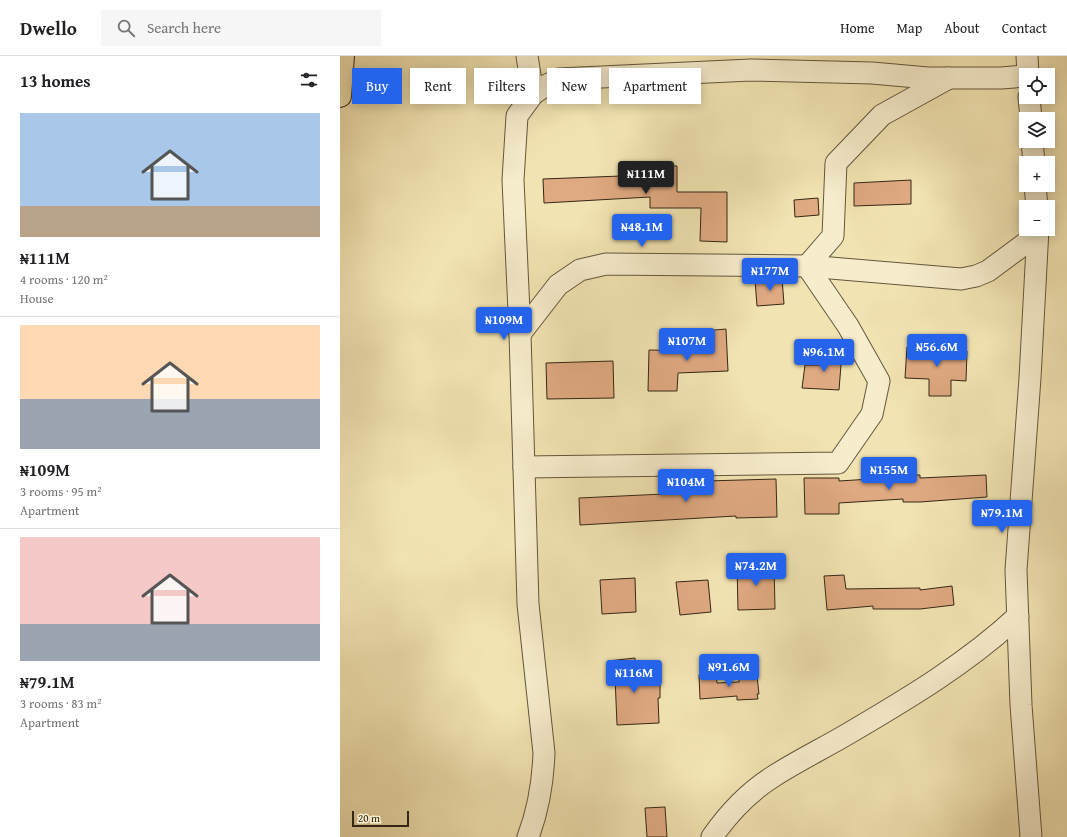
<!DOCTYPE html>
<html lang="en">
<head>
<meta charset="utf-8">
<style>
	body { margin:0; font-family:"Gentium Book Plus",serif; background:#f6f6f6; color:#202124; height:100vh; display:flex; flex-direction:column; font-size:15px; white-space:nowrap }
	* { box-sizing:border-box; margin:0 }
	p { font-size:13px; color:#757577 }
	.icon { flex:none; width:22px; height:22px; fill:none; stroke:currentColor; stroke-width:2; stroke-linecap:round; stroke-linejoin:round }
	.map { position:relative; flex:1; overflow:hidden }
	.panel { display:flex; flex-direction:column; background:#fff; width:340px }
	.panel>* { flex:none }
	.hud { position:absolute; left:12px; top:12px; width:380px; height:36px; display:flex; gap:8px }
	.controls { position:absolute; left:679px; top:12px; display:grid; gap:8px }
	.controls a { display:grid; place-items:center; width:36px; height:36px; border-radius:0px; background:#fff; box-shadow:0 2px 10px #0003; font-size:20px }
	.scale { position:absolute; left:12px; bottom:10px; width:57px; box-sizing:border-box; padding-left:4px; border:2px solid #352715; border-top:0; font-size:11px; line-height:14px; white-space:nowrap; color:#352715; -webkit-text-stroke:3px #f7edcd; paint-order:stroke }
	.price { position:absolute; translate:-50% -34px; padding:0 9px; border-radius:4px; background:#2563eb; color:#fff; font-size:13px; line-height:26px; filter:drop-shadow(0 1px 2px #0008) }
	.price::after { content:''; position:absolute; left:50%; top:24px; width:12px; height:9px; margin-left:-6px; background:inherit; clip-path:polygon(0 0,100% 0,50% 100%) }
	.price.on { background:#222; color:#fff }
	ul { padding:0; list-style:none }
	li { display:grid; align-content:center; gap:8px; height:212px; padding:0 20px }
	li+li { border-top:1px solid #e0e0e0 }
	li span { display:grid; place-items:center; height:124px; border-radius:0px; color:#555 }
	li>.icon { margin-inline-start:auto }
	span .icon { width:72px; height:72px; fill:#fffc; stroke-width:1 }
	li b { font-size:17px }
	h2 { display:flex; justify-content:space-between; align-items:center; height:48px; padding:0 20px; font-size:17px }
	.tag { padding:0 14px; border-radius:0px; background:#fff; box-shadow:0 2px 10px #0003; font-size:14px; line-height:36px }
	.tag.on { background:#2563eb; color:#fff }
	header { display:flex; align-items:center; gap:24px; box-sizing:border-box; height:56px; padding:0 20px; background:#fff; border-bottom:1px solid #e0e0e0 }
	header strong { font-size:19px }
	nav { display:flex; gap:22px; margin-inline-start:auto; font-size:14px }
	.search { width:280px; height:36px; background:#f6f6f6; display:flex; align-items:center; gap:10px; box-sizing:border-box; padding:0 14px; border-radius:0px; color:#757577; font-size:15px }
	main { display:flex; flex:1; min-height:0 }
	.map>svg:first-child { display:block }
	.building { fill:#dfa981; stroke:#352715 }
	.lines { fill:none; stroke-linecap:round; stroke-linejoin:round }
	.minor-casing { stroke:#64563c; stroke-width:23 }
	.highway-casing { stroke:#352715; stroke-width:24 }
	.minor { stroke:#f7edcd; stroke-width:21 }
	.highway { stroke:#f2e4b2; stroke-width:22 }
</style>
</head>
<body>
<header>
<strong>Dwello</strong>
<div class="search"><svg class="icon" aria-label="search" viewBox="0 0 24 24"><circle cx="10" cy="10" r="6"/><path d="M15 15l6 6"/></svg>Search here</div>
<nav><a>Home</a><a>Map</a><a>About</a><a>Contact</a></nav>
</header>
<main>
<section class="panel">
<h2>13 homes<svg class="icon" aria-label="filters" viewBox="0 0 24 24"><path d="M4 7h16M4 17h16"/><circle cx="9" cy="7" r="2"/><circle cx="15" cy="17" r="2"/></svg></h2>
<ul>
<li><span style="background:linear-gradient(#a9c7e8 75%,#b9a48a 0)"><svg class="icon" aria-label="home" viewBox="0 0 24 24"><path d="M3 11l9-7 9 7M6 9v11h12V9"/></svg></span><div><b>₦111M</b><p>4 rooms · 120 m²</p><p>House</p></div></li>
<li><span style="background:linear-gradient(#ffd9b3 60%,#9aa5b1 0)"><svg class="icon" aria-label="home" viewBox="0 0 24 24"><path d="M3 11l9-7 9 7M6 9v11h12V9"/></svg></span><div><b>₦109M</b><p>3 rooms · 95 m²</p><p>Apartment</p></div></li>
<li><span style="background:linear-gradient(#f6c9c9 70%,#9aa5b1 0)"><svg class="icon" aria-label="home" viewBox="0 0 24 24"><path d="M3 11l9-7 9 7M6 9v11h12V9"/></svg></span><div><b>₦79.1M</b><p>3 rooms · 83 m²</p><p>Apartment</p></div></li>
</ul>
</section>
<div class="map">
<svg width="727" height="781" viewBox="0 0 727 781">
	<rect width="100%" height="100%" fill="#f2e4b2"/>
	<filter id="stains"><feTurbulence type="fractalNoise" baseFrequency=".005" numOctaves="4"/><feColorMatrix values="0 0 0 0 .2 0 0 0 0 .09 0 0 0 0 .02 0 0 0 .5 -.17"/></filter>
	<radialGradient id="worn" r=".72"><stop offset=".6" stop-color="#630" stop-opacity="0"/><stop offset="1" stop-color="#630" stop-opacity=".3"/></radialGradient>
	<g class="building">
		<polygon points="310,110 337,110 337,136 387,136 387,186 360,185 361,152 310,152 310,141 204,147 203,123 281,120 281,113 310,112"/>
		<polygon points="571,124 571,148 514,150 514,127"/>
		<polygon points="478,142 479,159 455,161 454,144"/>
		<polygon points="442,222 444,248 417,250 415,224"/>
		<polygon points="386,273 388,315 338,317 337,335 308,335 309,294 364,295 363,275"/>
		<polygon points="567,291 627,295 626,325 611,324 611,340 589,340 589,323 565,322"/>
		<polygon points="482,295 502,296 499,334 462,332 465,309 481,309"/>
		<polygon points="273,305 274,342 207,343 206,307"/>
		<polygon points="563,419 580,419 580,422 646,419 647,441 580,446 563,446 563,443 499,447 499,458 465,458 464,422 499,422 499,425 563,421"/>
		<polygon points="436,423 437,461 396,462 396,460 240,469 239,442 324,438 324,426 366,424 366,425"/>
		<polygon points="434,508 435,553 398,554 397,509"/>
		<polygon points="504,519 506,533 580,532 580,534 612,530 614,549 580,553 533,553 533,550 487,554 484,520"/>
		<polygon points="295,522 296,556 262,558 260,524"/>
		<polygon points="368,524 371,556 340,559 336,526"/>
		<polygon points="295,602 296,621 308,621 309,627 320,626 320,642 318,642 319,667 277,669 275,621 269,621 268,605"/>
		<polygon points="376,618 377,627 399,626 399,621 417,620 419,638 417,638 418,643 397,644 397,640 360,643 359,619"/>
		<polygon points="325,751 327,781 307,781 305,752"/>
	</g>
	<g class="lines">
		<g class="minor-casing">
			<g id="minor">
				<polyline points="187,0 193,38"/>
				<polyline points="687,0 688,19"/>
				<polyline points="689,41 691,63"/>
				<polyline points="692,85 694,107"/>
				<polyline points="695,129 697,151"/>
				<polyline points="467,210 493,180 496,107 542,59 609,22"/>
				<polyline points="180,278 218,229 240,214 266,208 467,210 621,223 636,220 648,215 698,178"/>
				<polyline points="184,411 498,407 532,358 539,325 508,270 467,210"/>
				<path d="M188,781c10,-26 15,-56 16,-84l-16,-149 -8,-270 -7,-154 4,-64 16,-22 12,-8 14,-7 192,-9 121,3 56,5h73l25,-2"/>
				<path d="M372,781c16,-23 38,-46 62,-61 25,-16 52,-29 77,-44 58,-34 118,-70 167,-116"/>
				<polyline points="691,781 681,649 676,514 690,322 698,173"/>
			</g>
		</g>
		<g class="highway-casing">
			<polyline id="highway" points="0,40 3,0"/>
		</g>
		<use href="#minor" class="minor"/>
		<use href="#highway" class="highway"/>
	</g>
	<rect width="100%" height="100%" filter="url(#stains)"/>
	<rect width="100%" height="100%" fill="url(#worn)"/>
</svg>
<div class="controls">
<a><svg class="icon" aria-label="locate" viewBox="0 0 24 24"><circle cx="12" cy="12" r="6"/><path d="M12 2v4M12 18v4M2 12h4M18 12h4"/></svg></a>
<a><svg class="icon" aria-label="layers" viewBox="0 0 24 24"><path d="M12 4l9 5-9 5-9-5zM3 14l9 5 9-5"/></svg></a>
<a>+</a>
<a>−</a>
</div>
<div class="scale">20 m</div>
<b class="price on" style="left:306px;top:139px">₦111M</b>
<b class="price" style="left:302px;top:192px">₦48.1M</b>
<b class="price" style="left:430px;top:236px">₦177M</b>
<b class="price" style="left:164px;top:285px">₦109M</b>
<b class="price" style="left:347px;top:306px">₦107M</b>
<b class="price" style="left:597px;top:312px">₦56.6M</b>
<b class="price" style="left:484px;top:317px">₦96.1M</b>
<b class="price" style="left:549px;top:435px">₦155M</b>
<b class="price" style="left:346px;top:447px">₦104M</b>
<b class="price" style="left:662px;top:478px">₦79.1M</b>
<b class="price" style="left:416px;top:531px">₦74.2M</b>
<b class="price" style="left:389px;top:632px">₦91.6M</b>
<b class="price" style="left:294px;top:638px">₦116M</b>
<div class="hud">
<a class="tag on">Buy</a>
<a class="tag">Rent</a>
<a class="tag">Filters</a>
<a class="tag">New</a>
<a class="tag">Apartment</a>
</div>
</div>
</main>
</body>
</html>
